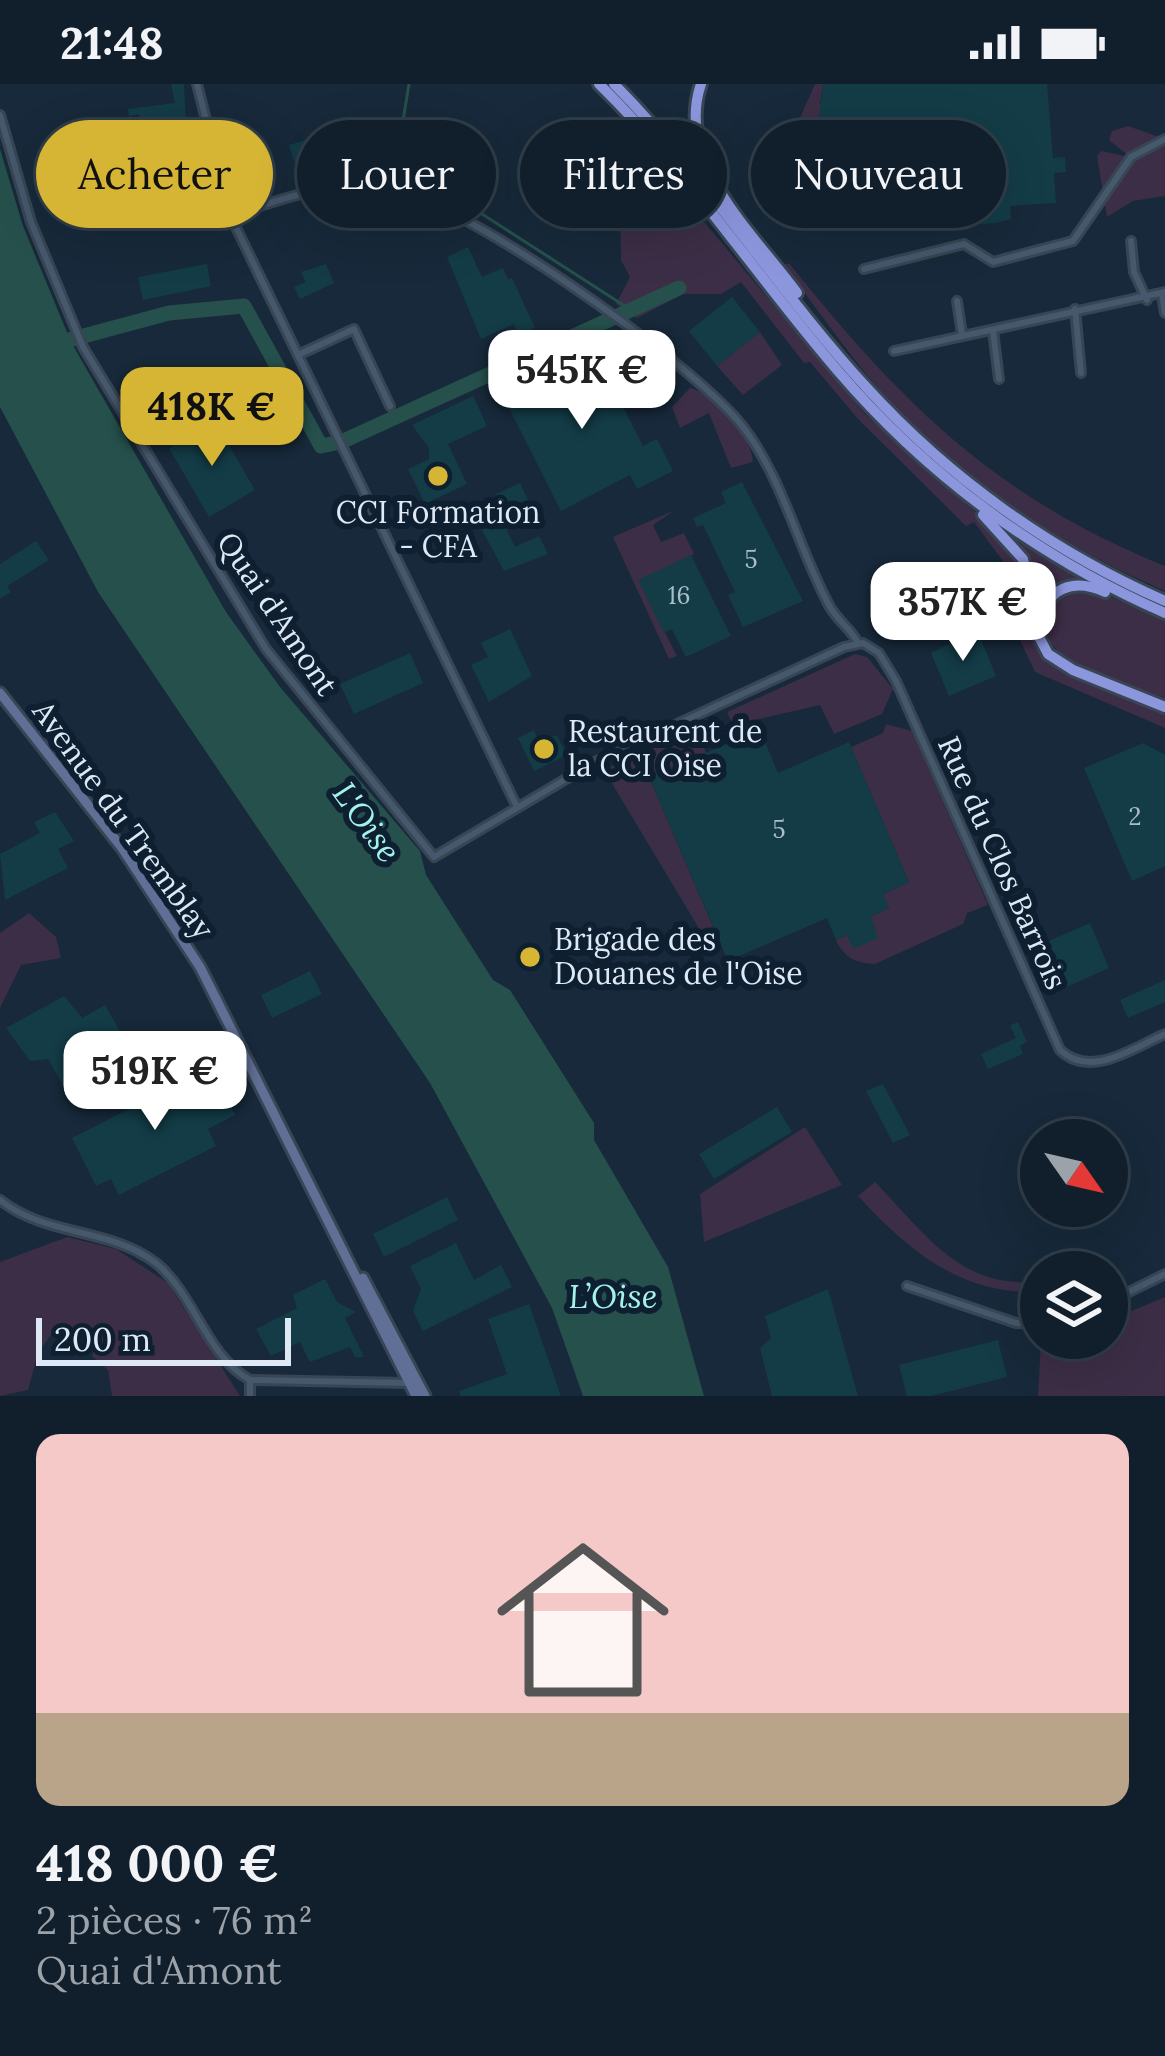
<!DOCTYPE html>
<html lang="fr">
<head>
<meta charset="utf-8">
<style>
	body { margin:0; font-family:Lora,serif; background:#1e2c38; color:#f1f3f6; height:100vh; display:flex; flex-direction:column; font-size:45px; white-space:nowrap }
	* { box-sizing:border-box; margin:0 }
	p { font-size:39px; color:#9ca2a9 }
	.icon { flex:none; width:66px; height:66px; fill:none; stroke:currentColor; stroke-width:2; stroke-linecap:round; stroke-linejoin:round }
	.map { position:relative; height:1312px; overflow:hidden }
	.side { display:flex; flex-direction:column; background:#111f2c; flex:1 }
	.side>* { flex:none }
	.hud { position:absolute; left:36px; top:36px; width:1095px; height:108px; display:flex; gap:24px }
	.needle { width:78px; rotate:124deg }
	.buttons { position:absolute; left:1020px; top:1035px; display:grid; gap:24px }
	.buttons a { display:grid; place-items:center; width:108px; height:108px; border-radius:50%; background:#111f2c; box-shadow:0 12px 48px #0002,0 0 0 3px #303d48; font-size:60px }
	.scale { position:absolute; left:36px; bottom:30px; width:255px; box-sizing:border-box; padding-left:12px; border:6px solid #dee9f5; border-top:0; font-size:33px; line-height:42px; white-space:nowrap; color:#dee9f5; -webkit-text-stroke:9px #0d1f30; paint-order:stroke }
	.price { position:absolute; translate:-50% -102px; padding:0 27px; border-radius:24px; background:#fff; color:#222; font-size:39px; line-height:78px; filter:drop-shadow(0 3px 6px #0008) }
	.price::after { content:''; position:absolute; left:50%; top:72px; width:36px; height:27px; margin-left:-18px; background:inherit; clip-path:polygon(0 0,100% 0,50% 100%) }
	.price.current { background:#d6b534; color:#111 }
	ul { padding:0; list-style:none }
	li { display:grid; align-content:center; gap:24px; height:636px; padding:0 36px }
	li span { display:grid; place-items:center; height:372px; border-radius:24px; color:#555 }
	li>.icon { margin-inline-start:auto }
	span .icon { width:216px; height:216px; fill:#fffc; stroke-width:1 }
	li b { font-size:51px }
	.chip { padding:0 42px; border-radius:54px; background:#111f2c; box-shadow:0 12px 48px #0002,0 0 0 3px #303d48; font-size:42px; line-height:108px }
	.chip.current { background:#d6b534; color:#111 }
	.status { display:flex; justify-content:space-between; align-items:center; height:84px; padding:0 60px; background:#111f2c; direction:ltr }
	.status svg { height:33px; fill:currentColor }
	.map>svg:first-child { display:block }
	.green { fill:#3c2e46 }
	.water { fill:#25504b }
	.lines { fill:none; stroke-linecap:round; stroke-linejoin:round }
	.stream { stroke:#25504b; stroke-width:3 }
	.river { stroke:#25504b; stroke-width:15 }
	.building { fill:#133c47 }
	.minor-casing { stroke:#374554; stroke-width:12 }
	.secondary-casing { stroke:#374554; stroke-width:15 }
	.trunk-casing { stroke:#374554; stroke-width:16 }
	.minor { stroke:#45586c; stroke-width:6 }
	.secondary { stroke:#606f96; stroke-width:9 }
	.trunk { stroke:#8c96dd; stroke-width:10 }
	.poi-dot { fill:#d6b534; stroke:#0d1f30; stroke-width:4.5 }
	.labels { text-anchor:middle; stroke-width:12; stroke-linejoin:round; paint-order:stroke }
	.number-label { font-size:24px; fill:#abbeca }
	.poi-label { font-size:30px; fill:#dee9f5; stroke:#0d1f30; text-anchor:start }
	.street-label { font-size:30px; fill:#dee9f5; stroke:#0d1f30 }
	.water-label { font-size:33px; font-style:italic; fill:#a4f3ea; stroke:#0d1f30 }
</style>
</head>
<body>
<div class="status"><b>21:48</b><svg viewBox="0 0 49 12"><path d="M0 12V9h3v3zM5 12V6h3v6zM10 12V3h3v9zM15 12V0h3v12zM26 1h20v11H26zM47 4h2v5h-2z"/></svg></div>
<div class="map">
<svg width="1165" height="1312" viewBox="0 0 1165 1312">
	<rect width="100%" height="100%" fill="#17293a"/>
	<g class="green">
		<polygon points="815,0 823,0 820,20 841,20 842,28 819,31 827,64 856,105 848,105 799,36"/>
		<polygon points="619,36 864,329 983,435 1012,470 1043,571 1059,584 1165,628 1165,644 1035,588 1012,539 1011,488 974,438 966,442 858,335 810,278 804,279 741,198 721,210 683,210 637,234 616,220 630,193 621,176"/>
		<polygon points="1128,42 1165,55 1165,112 1133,117 1107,133 1097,72 1101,67 1130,73 1109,56 1112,47"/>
		<path d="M789,179c111,139 207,235 376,303v25c-96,-41 -195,-104 -267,-181 -42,-44 -77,-96 -114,-145z"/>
		<polygon points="760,248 782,281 743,311 717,282"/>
		<path d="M690,304c23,5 62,47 63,74l-22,6 -22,-55 -29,15 -8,-21z"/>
		<polygon points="675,426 653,441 661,458 684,449 694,470 639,497 677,572 669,575 613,453"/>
		<polygon points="1020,455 1083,495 1051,507 1037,533"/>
		<path d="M1095,506l70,31v77c-39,-15 -115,-27 -122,-76l18,-30z"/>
		<polygon points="855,570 867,573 893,605 882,630 834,650 820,621 733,641 727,628"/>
		<polygon points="714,634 720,647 701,656 706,669 649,693 716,850 700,846 604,686"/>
		<path d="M886,640l26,7 76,174 -21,8 -4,11 -88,40c-19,-1 -31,-6 -39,-24l11,-5 6,13 18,-32 18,-8 -6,-14 26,-12 -58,-135 32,-14z"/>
		<polygon points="29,829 56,853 61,874 21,881 0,924 0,849"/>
		<polygon points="805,1043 842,1101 704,1158 700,1110"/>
		<path d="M875,1098c50,51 86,109 166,99v11c-80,3 -131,-40 -183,-96z"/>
		<polygon points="67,1153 116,1165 168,1199 240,1312 112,1312 108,1286 92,1272 94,1264 87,1253 55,1245 38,1269 28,1306 0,1312 0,1178"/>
		<polygon points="1165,1213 1165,1312 1038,1312 1041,1257 1107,1254 1107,1237"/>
	</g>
	<polygon class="water" points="0,65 23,142 71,258 226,528 280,603 420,767 426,791 493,896 510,906 594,1039 594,1056 668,1183 704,1312 583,1312 552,1224 430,999 98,508 0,323"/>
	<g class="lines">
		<g class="stream">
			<polyline points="409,0 402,43 409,71"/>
			<polyline points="414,79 443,114 468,121 631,226"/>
		</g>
		<polyline class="river" points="50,261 169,229 244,222 321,362 341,358 679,204"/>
	</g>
	<g class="building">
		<polygon points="171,0 184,0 186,46 195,44 201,78 145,88 143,77 131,79 127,56 142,53 139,30 129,32 128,25 175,19"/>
		<polygon points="823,0 1047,0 1053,74 1065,73 1066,88 1054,89 1056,119 1010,122 1011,135 994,139 887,147 826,61 819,34"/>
		<polygon points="333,48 339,70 296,83 289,61"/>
		<polygon points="90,94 94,114 58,120 54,101"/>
		<polygon points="468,163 482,193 503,184 508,195 512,194 535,244 519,251 514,240 481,255 447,173"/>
		<polygon points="207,180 211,202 143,216 138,193"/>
		<polygon points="326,180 334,199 300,215 294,203 306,198 301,188"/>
		<polygon points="732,213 760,248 717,282 689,247"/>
		<polygon points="593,264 643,362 657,355 673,387 637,405 630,391 561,427 502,310"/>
		<polygon points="473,312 487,342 448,360 467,400 425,420 408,385 429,375 429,364 412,341"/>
		<polygon points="215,337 255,406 209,433 169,364"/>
		<polygon points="742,398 803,517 743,543 728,511 735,508 703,441 697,443 693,434 726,419 721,408"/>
		<polygon points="520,399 532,424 503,438 515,463 539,452 548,470 504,487 476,435 501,419 496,410"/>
		<polygon points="36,457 49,476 7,502 11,508 0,515 0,480"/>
		<polygon points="691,471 731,552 686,573 672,545 664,549 638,496"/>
		<polygon points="510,545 532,592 489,618 471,581 488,573 481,559"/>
		<polygon points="977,546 996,592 949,612 931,569"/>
		<polygon points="410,569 423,599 354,630 340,600"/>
		<polygon points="534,646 537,654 557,652 567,671 534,687 518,654"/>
		<polygon points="760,646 778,689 849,658 909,798 883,810 889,824 871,832 878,854 853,865 847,851 836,856 827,834 728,877 649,693"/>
		<polygon points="1143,659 1165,671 1165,782 1132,797 1084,684"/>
		<polygon points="55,728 74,757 58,765 68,784 5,816 0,770 40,749 34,738"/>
		<polygon points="1090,839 1109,884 1062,905 1042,860"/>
		<polygon points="310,887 322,910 272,934 261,911"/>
		<polygon points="1165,896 1165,918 1128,934 1120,916"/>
		<polygon points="64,912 82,934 105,921 142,986 84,1018 77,1011 70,1014 48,975 30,977 6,944"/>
		<polygon points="1018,938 1027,958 1020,962 1023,970 988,985 981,970 1016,954 1010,941"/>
		<polygon points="211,983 235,1031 208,1045 216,1062 119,1111 111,1095 96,1102 72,1054"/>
		<polygon points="883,1000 910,1051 893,1059 866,1007"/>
		<polygon points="777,1023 792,1048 714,1095 699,1070"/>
		<polygon points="447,1113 458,1136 384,1173 373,1150"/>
		<polygon points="456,1159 474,1196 501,1181 512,1203 423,1247 413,1227 421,1205 410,1182"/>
		<polygon points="325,1195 337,1218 356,1228 345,1234 364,1273 355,1273 350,1263 310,1278 300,1258 271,1272 256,1245 297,1224 293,1211"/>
		<polygon points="828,1205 858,1312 772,1312 760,1264 771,1254 765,1232"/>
		<polygon points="529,1220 561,1312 461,1312 459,1307 507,1290 488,1235"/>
		<polygon points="998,1256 1007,1293 931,1312 907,1312 899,1281"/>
	</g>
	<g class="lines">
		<g class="minor-casing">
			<g id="minor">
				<polyline points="197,0 230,131 517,723"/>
				<path d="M0,31l31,107 52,125 183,302 168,208 159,-94 251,-116 19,-4 16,10 17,28 164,369c31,29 73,-2 105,-16"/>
				<polyline points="375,98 415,71"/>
				<path d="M230,131c44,-12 97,-34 143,-31 76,5 322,180 370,243 40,51 56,124 87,180 8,14 21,22 28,36"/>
				<polyline points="1131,157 1134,188 1147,216"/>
				<polyline points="864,185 964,160 993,178 1073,157 1131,73 1165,55"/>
				<polyline points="1162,210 1165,229"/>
				<polyline points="957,217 962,250"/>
				<polyline points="1075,225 1081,289"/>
				<polyline points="993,247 999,295"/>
				<polyline points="894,267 1165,208"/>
				<polyline points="298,271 354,245 390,322"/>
				<path d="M0,1116c47,37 109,27 156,63 39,32 50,93 94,117l159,3"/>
				<polyline points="907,1202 1016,1239 1041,1239"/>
				<polyline points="1107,1219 1165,1190"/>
				<polyline points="250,1296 250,1312"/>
			</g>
		</g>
		<g class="secondary-casing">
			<g id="secondary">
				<polyline points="0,609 122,764 200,883 416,1312"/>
				<polyline points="363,1194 425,1312"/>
			</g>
		</g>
		<g class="trunk-casing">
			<g id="trunk">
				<path d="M599,0c89,87 158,193 239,287 89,104 201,187 327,242"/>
				<path d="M614,0c93,94 164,207 253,304 83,91 186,164 298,213"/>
				<path d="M701,0c-27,79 53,150 96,209"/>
				<polyline points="983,431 1023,475 1037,549 1048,570 1073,586 1165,623"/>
				<path d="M1041,540c4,-37 33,-46 64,-32"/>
			</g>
		</g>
		<use href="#minor" class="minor"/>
		<use href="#secondary" class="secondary"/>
		<use href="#trunk" class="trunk"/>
	</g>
	<g class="poi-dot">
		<circle cx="438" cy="392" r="12"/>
		<circle cx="544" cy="665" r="12"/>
		<circle cx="530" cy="873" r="12"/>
	</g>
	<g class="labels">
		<g class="number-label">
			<text x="751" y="484">5</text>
			<text x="679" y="520">16</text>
			<text x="1135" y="741">2</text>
			<text x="779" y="754">5</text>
		</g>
		<g class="poi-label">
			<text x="438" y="439" text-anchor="middle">CCI Formation<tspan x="438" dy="34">- CFA</tspan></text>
			<text x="568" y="658">Restaurent de<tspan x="568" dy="34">la CCI Oise</tspan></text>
			<text x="554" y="866">Brigade des<tspan x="554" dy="34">Douanes de l'Oise</tspan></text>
		</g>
		<g class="street-label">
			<text transform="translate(277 530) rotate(56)" y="10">Quai d'Amont</text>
			<text transform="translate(123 736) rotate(54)" y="10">Avenue du Tremblay</text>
			<text transform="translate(1002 779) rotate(66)" y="10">Rue du Clos Barrois</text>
		</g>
		<g class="water-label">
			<text transform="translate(367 738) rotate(54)" y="12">L'Oise</text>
			<text x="613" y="1224">L’Oise</text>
		</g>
	</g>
</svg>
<div class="buttons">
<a><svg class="needle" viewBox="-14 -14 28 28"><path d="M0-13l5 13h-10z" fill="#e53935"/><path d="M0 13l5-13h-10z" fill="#9ca2a9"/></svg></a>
<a><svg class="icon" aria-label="layers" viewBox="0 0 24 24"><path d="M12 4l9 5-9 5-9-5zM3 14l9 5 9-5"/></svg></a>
</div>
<div class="scale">200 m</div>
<b class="price" style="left:582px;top:348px">545K €</b>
<b class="price current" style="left:212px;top:385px">418K €</b>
<b class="price" style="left:963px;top:580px">357K €</b>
<b class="price" style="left:155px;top:1049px">519K €</b>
<div class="hud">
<a class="chip current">Acheter</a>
<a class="chip">Louer</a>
<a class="chip">Filtres</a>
<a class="chip">Nouveau</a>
</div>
</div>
<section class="side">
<ul>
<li><span style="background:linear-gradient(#f6c9c9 75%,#b9a48a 0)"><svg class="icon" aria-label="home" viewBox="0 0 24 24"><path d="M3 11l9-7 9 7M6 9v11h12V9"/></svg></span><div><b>418 000 €</b><p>2 pièces · 76 m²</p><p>Quai d'Amont</p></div></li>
</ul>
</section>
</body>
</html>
